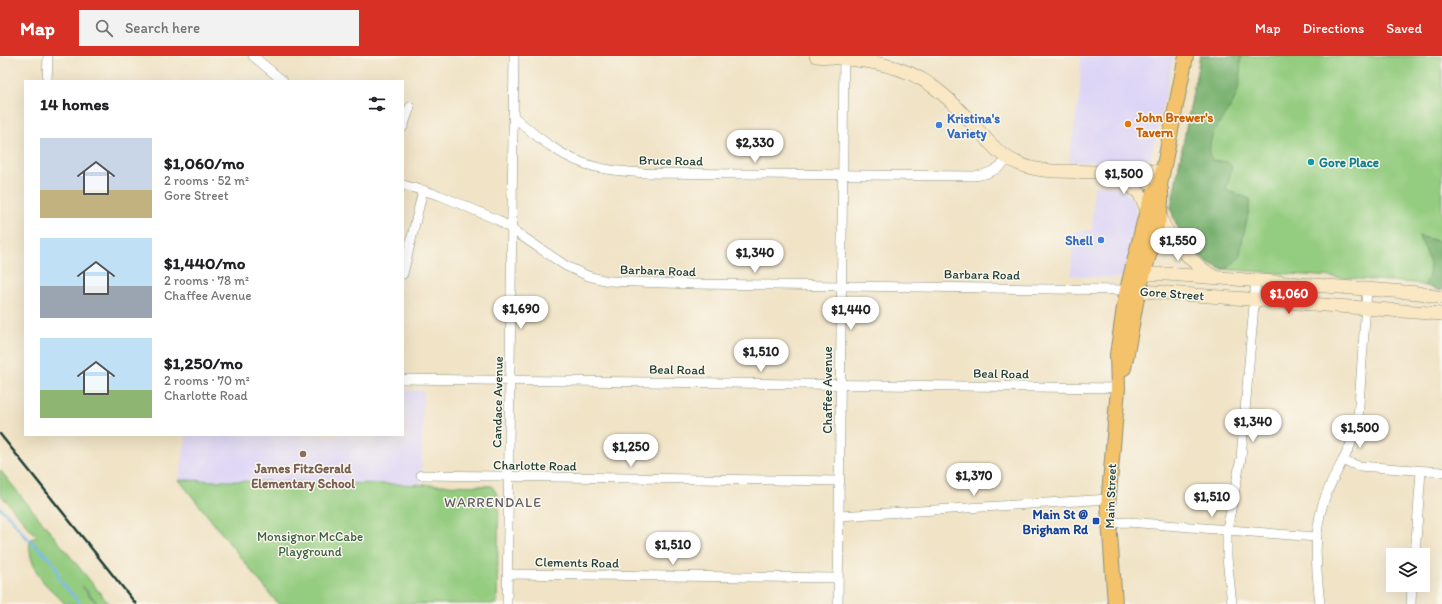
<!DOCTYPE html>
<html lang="en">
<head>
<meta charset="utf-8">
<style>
	body { margin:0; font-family:Itim,sans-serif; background:#f2f2f2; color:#202124; height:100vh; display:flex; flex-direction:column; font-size:15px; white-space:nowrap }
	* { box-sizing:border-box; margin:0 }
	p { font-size:13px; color:#757577 }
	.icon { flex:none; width:22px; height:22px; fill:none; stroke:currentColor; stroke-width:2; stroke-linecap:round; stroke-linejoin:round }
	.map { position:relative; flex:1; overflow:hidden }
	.sheet { position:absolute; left:24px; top:24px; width:380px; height:356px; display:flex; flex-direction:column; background:#fff; border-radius:0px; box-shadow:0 4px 16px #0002 }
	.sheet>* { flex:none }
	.tools { position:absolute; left:1386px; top:492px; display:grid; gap:8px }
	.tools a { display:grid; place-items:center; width:44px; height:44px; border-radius:0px; background:#fff; box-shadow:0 4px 16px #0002; font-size:20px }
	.price { position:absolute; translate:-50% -34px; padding:0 9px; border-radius:14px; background:#fff; color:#222; font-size:13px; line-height:26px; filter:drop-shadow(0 1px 2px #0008) }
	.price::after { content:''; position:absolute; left:50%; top:24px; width:12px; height:9px; margin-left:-6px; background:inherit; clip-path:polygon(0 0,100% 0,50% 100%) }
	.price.selected { background:#d93025; color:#fff }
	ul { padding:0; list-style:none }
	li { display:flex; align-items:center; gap:12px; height:100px; padding:0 16px }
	li span { display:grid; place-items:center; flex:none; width:112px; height:80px; border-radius:0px; color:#555 }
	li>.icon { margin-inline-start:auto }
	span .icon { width:48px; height:48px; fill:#fffc; stroke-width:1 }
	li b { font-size:17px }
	h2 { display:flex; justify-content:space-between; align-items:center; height:48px; padding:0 16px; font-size:17px }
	header { display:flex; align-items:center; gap:24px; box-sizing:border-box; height:56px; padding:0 20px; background:#d93025; color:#fff }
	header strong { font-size:19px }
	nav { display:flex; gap:22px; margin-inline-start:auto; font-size:14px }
	.search { width:280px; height:36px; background:#f2f2f2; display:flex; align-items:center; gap:10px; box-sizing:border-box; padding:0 14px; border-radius:0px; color:#757577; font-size:15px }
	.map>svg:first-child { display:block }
	.built { fill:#ddd5f6 }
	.green { fill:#94cc80; stroke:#5a845a }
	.forest { fill:#77b06e; stroke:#4b7651 }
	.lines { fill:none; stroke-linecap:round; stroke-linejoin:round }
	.stream { stroke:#7abbef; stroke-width:2.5 }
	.street-casing { stroke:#88907d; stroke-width:10 }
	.secondary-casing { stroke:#88907d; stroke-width:14 }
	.primary-casing { stroke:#88907d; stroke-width:16 }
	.street { stroke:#fff; stroke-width:9 }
	.secondary { stroke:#fae7c3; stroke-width:13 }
	.primary { stroke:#f3c26a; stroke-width:14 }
	.rail { stroke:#1f3d34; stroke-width:2.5 }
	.food-dot { fill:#e8710a; stroke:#fbf7ec; stroke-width:1.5 }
	.shop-dot { fill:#3f7fe0; stroke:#fbf7ec; stroke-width:1.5 }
	.culture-dot { fill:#0f9aa8; stroke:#fbf7ec; stroke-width:1.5 }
	.education-dot { fill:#8d6e63; stroke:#fbf7ec; stroke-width:1.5 }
	.transit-dot { fill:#1a4fb4; stroke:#fbf7ec; stroke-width:1.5 }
	.labels { text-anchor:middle; stroke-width:3; stroke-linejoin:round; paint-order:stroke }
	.food-label { font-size:13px; font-weight:bold; fill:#c56008; stroke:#fbf7ec; text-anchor:start }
	.shop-label { font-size:13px; font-weight:bold; fill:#366cbe; stroke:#fbf7ec; text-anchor:start }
	.street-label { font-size:13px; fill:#1f3d34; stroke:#fbf7ec }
	.culture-label { font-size:13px; font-weight:bold; fill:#0d838f; stroke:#fbf7ec; text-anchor:start }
	.education-label { font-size:13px; font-weight:bold; fill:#785e54; stroke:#fbf7ec }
	.transit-label { font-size:13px; font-weight:bold; fill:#164399; stroke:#fbf7ec; text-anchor:end }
	.park-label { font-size:13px; fill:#3c6147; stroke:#fbf7ec }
	.neighbourhood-label { font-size:14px; letter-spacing:1px; fill:#625e6b; stroke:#fbf7ec }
</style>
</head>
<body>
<header>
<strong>Map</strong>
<div class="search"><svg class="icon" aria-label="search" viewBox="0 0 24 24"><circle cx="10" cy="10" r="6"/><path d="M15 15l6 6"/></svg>Search here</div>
<nav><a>Map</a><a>Directions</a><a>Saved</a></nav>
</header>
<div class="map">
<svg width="1442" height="548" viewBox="0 0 1442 548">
	<rect width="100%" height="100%" fill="#fbf7ec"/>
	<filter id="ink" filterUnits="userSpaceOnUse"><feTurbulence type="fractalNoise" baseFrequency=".025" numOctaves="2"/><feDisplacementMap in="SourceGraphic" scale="8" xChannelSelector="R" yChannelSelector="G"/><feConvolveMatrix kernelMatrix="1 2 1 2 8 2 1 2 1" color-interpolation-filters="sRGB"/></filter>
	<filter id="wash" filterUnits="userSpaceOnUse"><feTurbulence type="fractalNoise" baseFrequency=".012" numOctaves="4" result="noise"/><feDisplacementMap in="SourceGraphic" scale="16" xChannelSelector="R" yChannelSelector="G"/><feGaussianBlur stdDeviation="0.9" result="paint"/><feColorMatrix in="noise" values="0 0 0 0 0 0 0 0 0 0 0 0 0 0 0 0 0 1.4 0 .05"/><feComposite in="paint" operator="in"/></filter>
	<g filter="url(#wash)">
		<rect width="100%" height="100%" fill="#f0e3c6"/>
		<g class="built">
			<polygon points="1081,0 1174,0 1151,101 1140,105 1069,106 1080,34"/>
			<polygon points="1108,129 1118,132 1129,138 1136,153 1134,179 1124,219 1121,221 1111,222 1071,219 1073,175 1092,174 1094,130"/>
			<polygon points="403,334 423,335 421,428 179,424 187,379 403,379"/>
		</g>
		<g class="green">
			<path d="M1200,0h242v235l-27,-8 -194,-14c-24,-9 -46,-37 -50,-62z"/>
			<path d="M0,414l109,134h-11l-15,-18 -1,1 15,17h-32c-7,-9 -21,-19 -26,-28 -5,-8 -13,-28 -8,-37l6,-2 -37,-43z"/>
			<polygon points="179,424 492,430 499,441 497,548 278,548"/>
		</g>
		<g class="forest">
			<path d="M1200,0h41c-1,11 0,24 -3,34 -6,24 -37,44 -26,70l15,2 5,5 -6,23 24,9c-1,21 -9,37 -10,58l-13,12c-26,-2 -52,-37 -56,-62z"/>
			<path d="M1418,180l24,6v49l-17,-6c10,-18 2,-33 -7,-49z"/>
		</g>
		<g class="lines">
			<polyline class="stream" points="0,452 11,462 24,479 52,505 56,511 59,523 80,548"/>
		</g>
	</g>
	<g filter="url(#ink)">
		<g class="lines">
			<g class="street-casing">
				<g id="street">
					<polyline points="253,0 283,25"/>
					<polyline points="47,25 48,0"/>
					<path d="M513,60c24,21 51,44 83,51 16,4 32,5 48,6l330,3c14,-1 24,-6 34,-17"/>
					<polyline points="403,71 410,51"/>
					<polyline points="403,129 439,139 498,164 566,210 588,220 608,225 694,228 1127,234"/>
					<polyline points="403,218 423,134"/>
					<polyline points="403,323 1118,332"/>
					<polyline points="1343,405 1359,410 1442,416"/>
					<polyline points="421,419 840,425"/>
					<polyline points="839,460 1109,443"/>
					<polyline points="1108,467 1128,466 1316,481"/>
					<polyline points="1415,499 1421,415"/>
					<polyline points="508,518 838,522"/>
					<polyline points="507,548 514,0"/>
					<polyline points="838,548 844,0"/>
					<polyline points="1232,548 1227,502 1227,474 1241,402 1256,225"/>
					<path d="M1320,548c-4,-37 -8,-73 6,-109 10,-26 28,-48 32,-76l9,-130"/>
					<polyline points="1411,548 1412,529"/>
				</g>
			</g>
			<g class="secondary-casing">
				<g id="secondary">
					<path d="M816,0c40,4 83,5 116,30 26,18 45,45 67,66 36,28 72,16 113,21 16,2 32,8 48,12"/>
					<polyline points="1117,116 1139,113 1162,117"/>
					<polyline points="1121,122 1139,137 1147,154"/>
					<path d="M1159,157c5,21 37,55 56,64"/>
					<polyline points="1135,225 1148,218 1167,218 1419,237 1442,242"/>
					<polyline points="1129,234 1442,258"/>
				</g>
			</g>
			<g class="primary-casing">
				<g id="primary">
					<path d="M1124,312c5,-23 8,-46 13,-70 6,-29 30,-87 23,-113l26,-129"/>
					<polyline points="1115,548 1108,450 1118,332 1117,299 1126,238 1147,154 1154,136 1160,129"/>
				</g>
			</g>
			<use href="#street" class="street"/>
			<use href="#secondary" class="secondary"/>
			<use href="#primary" class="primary"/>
			<polyline class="rail" points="0,378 136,548"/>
		</g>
	</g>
	<circle class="food-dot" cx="1128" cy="68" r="4"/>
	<g class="shop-dot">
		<circle cx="939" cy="69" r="4"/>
		<circle cx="1101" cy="184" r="4"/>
	</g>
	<circle class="culture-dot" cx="1311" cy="106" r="4"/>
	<circle class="education-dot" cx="303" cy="398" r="4"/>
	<rect class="transit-dot" x="1092" y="461" width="8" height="8" rx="2"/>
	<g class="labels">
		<g class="food-label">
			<text x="1136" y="66">John Brewer's<tspan x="1136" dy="15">Tavern</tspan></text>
		</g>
		<g class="shop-label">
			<text x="947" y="67">Kristina's<tspan x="947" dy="15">Variety</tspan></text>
			<text x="1093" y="189" text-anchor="end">Shell</text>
		</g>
		<g class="street-label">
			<text transform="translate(671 104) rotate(1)" y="5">Bruce Road</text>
			<text transform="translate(658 214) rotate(2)" y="5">Barbara Road</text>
			<text transform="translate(982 218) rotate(1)" y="5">Barbara Road</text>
			<text transform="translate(1172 237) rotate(4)" y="5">Gore Street</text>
			<text transform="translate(677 313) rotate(1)" y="5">Beal Road</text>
			<text transform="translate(1001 317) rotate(1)" y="5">Beal Road</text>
			<text transform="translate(827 334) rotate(-90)" y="5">Chaffee Avenue</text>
			<text transform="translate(497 346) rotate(-89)" y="5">Candace Avenue</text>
			<text transform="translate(535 409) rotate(1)" y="5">Charlotte Road</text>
			<text transform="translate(1110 440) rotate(-88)" y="5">Main Street</text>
			<text transform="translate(577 506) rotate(1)" y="5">Clements Road</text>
		</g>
		<g class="culture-label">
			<text x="1319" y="111">Gore Place</text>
		</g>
		<g class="education-label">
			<text x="303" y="417">James FitzGerald<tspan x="303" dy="15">Elementary School</tspan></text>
		</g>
		<g class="transit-label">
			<text x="1088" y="463">Main St @<tspan x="1088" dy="15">Brigham Rd</tspan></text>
		</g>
		<g class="park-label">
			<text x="310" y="485">Monsignor McCabe<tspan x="310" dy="15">Playground</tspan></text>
		</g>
		<g class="neighbourhood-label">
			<text x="493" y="451">WARRENDALE</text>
		</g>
	</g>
</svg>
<div class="tools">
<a><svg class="icon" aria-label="layers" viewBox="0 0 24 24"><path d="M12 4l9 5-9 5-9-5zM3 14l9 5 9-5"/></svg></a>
</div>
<b class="price" style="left:755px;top:108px">$2,330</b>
<b class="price" style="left:1124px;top:139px">$1,500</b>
<b class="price" style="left:1178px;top:206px">$1,550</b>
<b class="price" style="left:755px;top:218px">$1,340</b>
<b class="price selected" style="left:1289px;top:259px">$1,060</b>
<b class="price" style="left:521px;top:274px">$1,690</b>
<b class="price" style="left:851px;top:275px">$1,440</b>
<b class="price" style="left:761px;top:317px">$1,510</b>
<b class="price" style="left:1253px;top:387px">$1,340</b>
<b class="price" style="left:1360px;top:393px">$1,500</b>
<b class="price" style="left:631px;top:412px">$1,250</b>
<b class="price" style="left:974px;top:441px">$1,370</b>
<b class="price" style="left:1212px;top:462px">$1,510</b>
<b class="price" style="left:673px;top:510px">$1,510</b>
<section class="sheet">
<h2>14 homes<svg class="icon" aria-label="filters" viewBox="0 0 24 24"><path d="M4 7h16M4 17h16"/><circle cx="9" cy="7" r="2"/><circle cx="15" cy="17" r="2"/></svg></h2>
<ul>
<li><span style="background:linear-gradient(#c9d6e8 65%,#c2b280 0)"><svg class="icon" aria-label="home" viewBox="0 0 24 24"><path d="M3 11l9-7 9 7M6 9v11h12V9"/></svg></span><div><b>$1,060/mo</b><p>2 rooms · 52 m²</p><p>Gore Street</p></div></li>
<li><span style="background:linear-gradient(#bfe0f5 60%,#9aa5b1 0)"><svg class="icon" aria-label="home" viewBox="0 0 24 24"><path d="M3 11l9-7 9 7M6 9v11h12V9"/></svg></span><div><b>$1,440/mo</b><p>2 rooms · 78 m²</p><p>Chaffee Avenue</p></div></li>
<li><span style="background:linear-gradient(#bfe0f5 65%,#8fb573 0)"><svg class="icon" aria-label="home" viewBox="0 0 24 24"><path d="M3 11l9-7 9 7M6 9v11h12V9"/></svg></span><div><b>$1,250/mo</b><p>2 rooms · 70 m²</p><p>Charlotte Road</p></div></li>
</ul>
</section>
</div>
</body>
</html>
